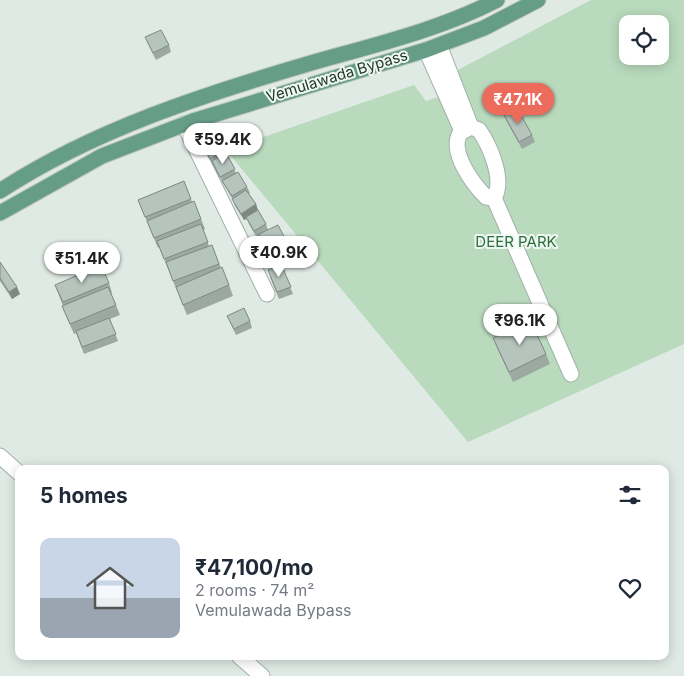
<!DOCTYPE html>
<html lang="en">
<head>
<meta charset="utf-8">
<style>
	body { margin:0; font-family:Inter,sans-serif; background:#f2f2f3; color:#1f2937; height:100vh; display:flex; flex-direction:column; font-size:19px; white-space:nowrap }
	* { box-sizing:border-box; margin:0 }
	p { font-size:16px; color:#747a83 }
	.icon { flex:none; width:28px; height:28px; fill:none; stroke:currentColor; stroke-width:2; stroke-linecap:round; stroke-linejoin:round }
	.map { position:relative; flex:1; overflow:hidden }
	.panel { position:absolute; left:15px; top:465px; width:654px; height:195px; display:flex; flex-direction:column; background:#fff; border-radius:10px; box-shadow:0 2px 12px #0003 }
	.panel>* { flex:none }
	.buttons { position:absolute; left:619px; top:15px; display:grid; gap:10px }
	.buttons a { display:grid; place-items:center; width:50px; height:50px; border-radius:10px; background:#fff; box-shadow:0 2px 12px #0003; font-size:25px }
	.price { position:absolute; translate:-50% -42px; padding:0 11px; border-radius:18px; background:#fff; color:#222; font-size:16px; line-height:32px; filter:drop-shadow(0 1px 2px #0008) }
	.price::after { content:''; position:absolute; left:50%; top:30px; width:15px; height:11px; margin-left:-8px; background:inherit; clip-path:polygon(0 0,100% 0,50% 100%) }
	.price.active { background:#ec6b5b; color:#fff }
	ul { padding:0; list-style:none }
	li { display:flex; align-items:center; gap:15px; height:125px; padding:0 25px }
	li+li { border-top:1px solid #e0e1e3 }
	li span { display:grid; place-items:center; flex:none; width:140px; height:100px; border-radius:10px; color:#555 }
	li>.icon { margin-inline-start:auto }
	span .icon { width:60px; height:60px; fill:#fffc; stroke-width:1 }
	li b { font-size:21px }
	h2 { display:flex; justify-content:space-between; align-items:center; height:60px; padding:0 25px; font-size:21px }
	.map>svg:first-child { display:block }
	.green { fill:#b9dabd; fill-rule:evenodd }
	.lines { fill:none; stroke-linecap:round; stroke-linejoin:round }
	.minor-casing { stroke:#a2b1aa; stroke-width:17 }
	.major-casing { stroke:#bcc4c1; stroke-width:17 }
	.minor { stroke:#fff; stroke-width:15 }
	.major { stroke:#659d87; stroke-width:15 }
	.wall { fill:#9ca9a2 }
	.shaded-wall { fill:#7f8984 }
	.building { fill:#b5c4bc; stroke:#7f8984 }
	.labels { text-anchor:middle; stroke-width:4; stroke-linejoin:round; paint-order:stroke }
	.street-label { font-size:15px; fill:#21392f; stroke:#eff7f2 }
	.park-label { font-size:15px; fill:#2d6e3d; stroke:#eff7f2 }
</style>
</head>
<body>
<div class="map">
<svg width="684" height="676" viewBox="0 0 684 676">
	<rect width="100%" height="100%" fill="#dfeae4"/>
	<path class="green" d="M591,0h93v344l-216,98 -242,-292 188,-65 12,16 35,-11 -5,-19zM628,24h32v32h-32z"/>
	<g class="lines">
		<g class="minor-casing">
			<g id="minor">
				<polyline points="439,45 471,127"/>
				<polyline points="426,50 462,131"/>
				<polyline points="184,124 267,294"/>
				<path d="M471,127l8,3c11,16 26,50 15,68l-8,-1c-13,-13 -37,-45 -26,-64z"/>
				<polyline points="494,198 571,374"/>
				<polyline points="0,456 19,473"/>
				<polyline points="239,656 262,676"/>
			</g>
		</g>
		<g class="major-casing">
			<g id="major">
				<path d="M0,191c93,-61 205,-97 311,-128 63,-18 128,-33 186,-63"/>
				<polyline points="0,213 102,156 193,121 426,50 484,28 538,0"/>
			</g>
		</g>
		<use href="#minor" class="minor"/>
		<use href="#major" class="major"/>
	</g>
	<g class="wall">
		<polygon points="145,37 169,45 171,52 156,60 148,44"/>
		<polygon points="504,115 532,135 535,142 522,149 507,122"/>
		<polygon points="201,143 226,150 228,157 236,173 247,187 250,193 249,194 256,204 258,210 266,224 268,230 286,240 288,247 270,256 260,236 257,238 249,224 247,219 244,220 235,206 233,200 204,150"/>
		<polygon points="184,181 192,202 201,219 205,229 203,230 209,246 212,245 221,268 229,285 233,296 187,315 159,247 158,248 138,200"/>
		<polygon points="0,262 20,294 12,299 0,281"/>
		<polygon points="281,264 293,294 279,299 270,277"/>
		<polygon points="109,283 112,293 111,293 120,315 110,319 118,341 84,354 76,333 74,334 66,316 62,306 63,306 55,285"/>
		<polygon points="227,316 250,321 252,328 236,335"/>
		<polygon points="493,338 546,354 550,364 513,382 497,348"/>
	</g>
	<g class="shaded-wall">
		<polygon points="256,204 258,211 244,220 241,214"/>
		<polygon points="17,287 20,294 12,299 9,292"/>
	</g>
	<g class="building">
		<polygon points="161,30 169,45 153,53 145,37"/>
		<polygon points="517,108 532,135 519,142 504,115"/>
		<polygon points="218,134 226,150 210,159 201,143"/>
		<polygon points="226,153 235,169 220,177 212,161"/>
		<polygon points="238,172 247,187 232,196 222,181"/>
		<polygon points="184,181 191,199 145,217 138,200"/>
		<polygon points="246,190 256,204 241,214 232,199"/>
		<polygon points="194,201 201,219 154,238 147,221"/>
		<polygon points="258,210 266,224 254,231 246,217"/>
		<polygon points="201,224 208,242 164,259 157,241"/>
		<polygon points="278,225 286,240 267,249 259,234"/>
		<polygon points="212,245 219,264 173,281 166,262"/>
		<polygon points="0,262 17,287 9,292 0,278"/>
		<polygon points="281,264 291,287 277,292 268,270"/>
		<polygon points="101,265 109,283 63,302 55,285"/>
		<polygon points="222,267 229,285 183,305 176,287"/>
		<polygon points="108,287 116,305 70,324 62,306"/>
		<polygon points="244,308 250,321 234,329 227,316"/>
		<polygon points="109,318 116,334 82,347 76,331"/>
		<polygon points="530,320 546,354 509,372 493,338"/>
	</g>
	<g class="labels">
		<g class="street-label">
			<text transform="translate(337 76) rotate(-17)" y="5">Vemulawada Bypass</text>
		</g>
		<g class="park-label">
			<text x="516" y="247">DEER PARK</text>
		</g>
	</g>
</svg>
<div class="buttons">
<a><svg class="icon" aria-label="locate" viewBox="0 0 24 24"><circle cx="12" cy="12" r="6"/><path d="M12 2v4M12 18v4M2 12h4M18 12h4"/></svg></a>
</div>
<b class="price active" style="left:518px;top:125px">₹47.1K</b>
<b class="price" style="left:223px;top:165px">₹59.4K</b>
<b class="price" style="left:279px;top:278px">₹40.9K</b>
<b class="price" style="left:82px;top:284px">₹51.4K</b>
<b class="price" style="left:520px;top:346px">₹96.1K</b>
<section class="panel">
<h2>5 homes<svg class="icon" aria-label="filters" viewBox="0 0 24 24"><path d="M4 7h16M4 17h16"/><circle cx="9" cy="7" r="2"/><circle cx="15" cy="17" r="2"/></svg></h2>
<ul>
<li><span style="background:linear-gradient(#c9d6e8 60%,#9aa5b1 0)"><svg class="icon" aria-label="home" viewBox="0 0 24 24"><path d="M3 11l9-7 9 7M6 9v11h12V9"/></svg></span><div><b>₹47,100/mo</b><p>2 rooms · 74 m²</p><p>Vemulawada Bypass</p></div><svg class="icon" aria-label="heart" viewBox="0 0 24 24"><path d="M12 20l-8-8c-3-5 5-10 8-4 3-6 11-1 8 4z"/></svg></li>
</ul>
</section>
</div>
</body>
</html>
